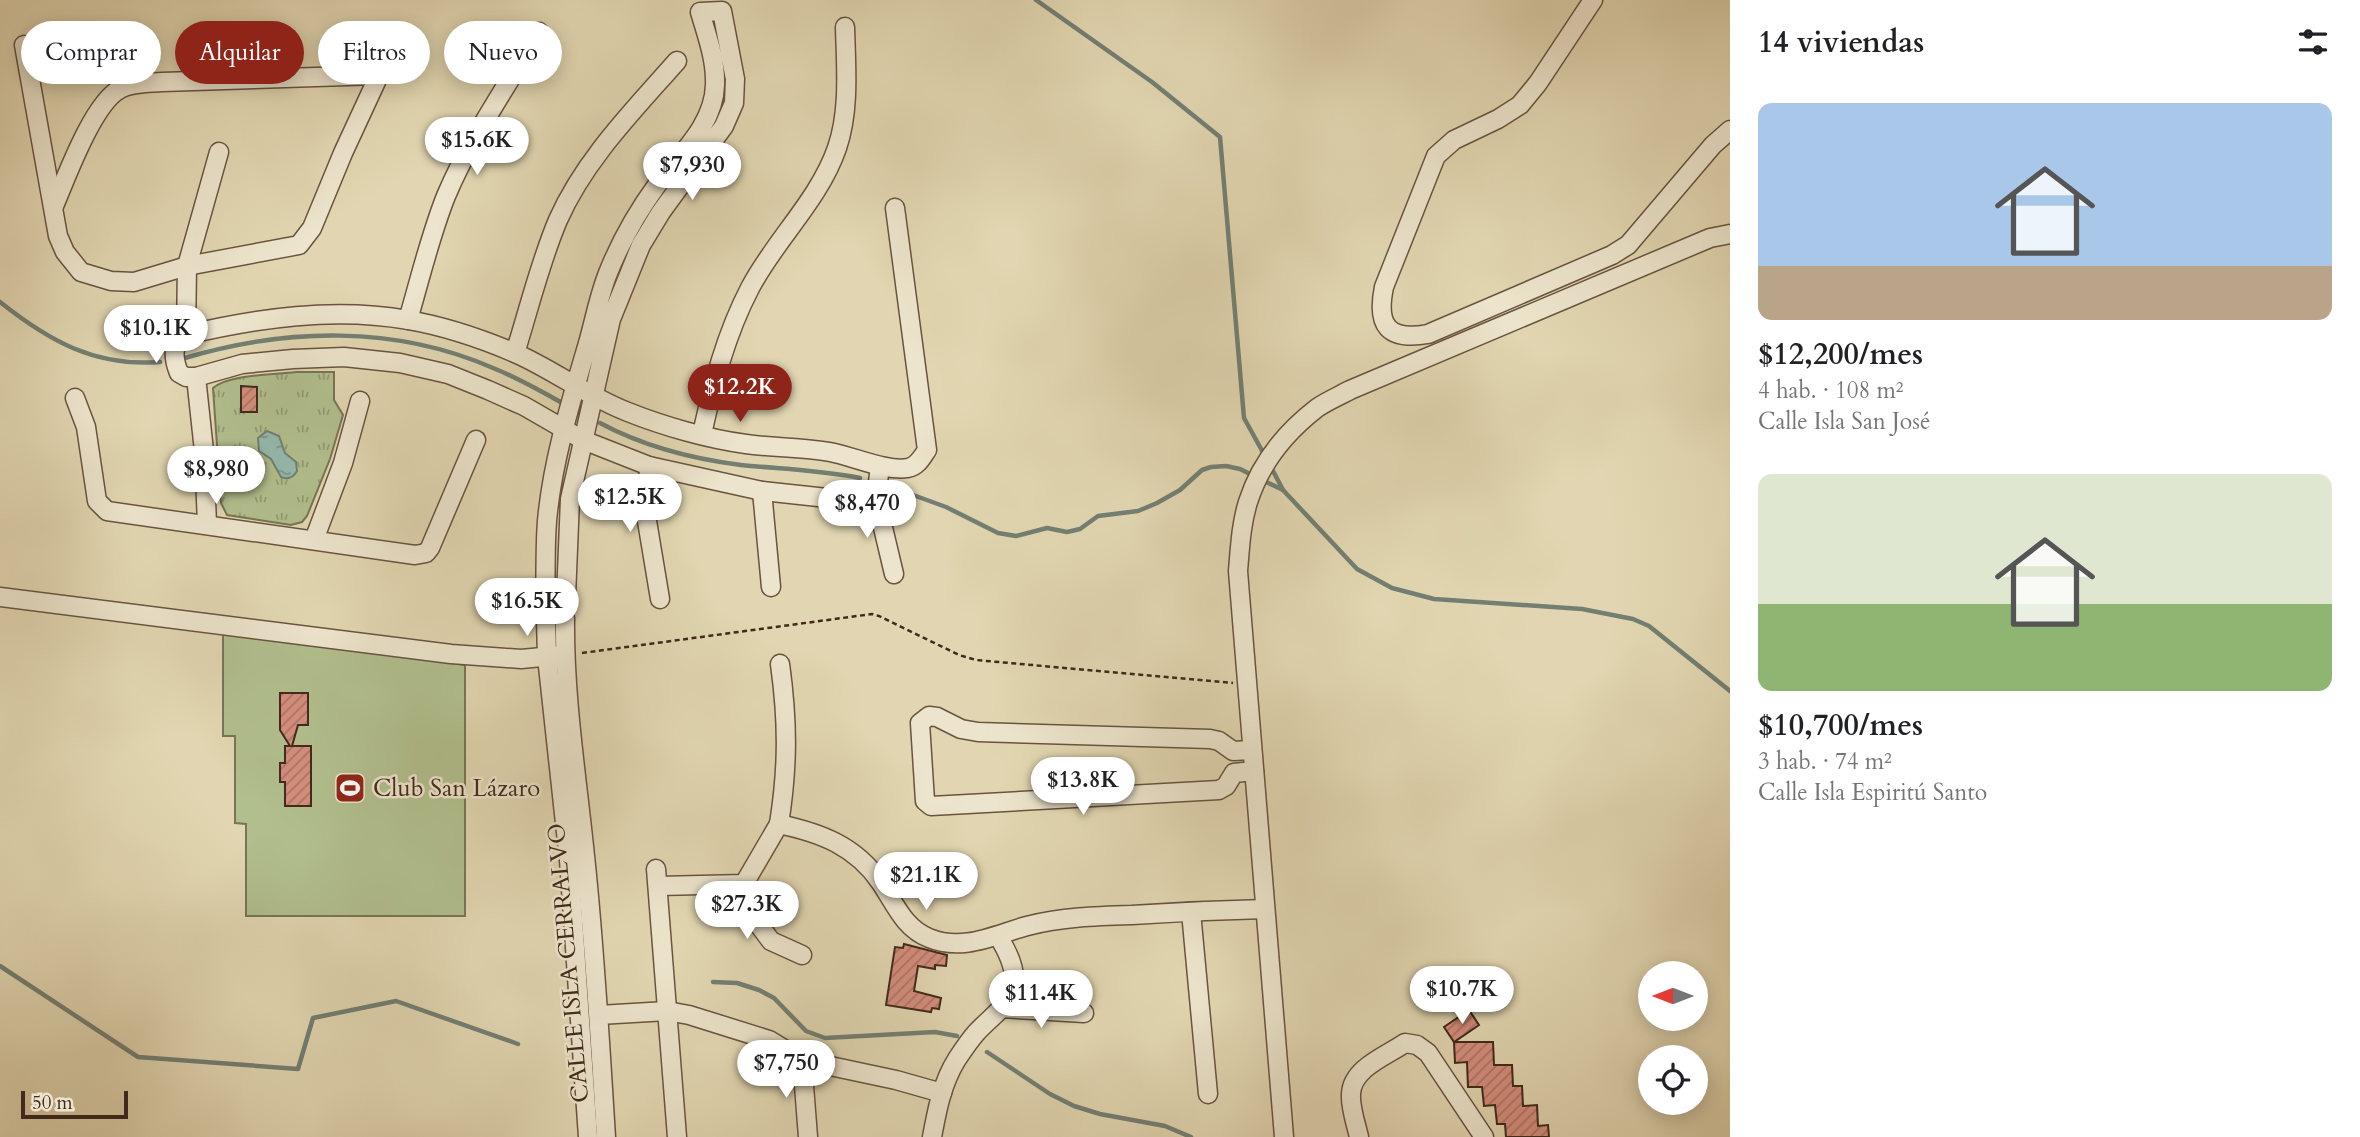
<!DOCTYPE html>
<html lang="es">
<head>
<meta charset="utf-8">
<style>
	body { margin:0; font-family:Cardo,serif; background:#f6f6f6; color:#202124; height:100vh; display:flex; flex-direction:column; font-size:26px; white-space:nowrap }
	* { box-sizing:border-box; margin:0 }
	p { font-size:23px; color:#757577 }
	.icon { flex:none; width:38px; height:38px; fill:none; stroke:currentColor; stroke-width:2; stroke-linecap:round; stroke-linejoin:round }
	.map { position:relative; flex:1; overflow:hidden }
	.panel { display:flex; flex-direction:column; background:#fff; width:630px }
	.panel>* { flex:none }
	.guide { position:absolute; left:21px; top:21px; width:665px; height:63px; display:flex; gap:14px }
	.needle { width:46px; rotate:270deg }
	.fabs { position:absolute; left:1638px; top:961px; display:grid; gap:14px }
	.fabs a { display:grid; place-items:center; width:70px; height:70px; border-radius:50%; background:#fff; box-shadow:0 4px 18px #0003; font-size:35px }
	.scale { position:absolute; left:21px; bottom:18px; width:107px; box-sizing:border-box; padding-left:7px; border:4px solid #41291b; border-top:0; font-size:19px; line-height:24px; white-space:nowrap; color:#41291b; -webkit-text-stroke:5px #ece4cc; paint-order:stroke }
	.price { position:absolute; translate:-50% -60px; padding:0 16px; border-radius:24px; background:#fff; color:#222; font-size:23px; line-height:46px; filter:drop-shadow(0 2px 4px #0008) }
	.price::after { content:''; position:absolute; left:50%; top:42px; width:21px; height:16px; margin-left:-10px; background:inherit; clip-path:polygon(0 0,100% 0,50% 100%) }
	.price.on { background:#8f2418; color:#fff }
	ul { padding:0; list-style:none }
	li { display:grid; align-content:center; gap:14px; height:371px; padding:0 28px }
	li span { display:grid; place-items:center; height:217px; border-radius:14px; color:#555 }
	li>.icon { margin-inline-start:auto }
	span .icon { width:126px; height:126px; fill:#fffc; stroke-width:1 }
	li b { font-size:30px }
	h2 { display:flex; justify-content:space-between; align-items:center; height:84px; padding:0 28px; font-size:30px }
	.tag { padding:0 24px; border-radius:32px; background:#fff; box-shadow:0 4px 18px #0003; font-size:24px; line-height:63px }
	.tag.on { background:#8f2418; color:#fff }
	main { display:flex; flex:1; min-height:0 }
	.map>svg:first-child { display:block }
	.grass { fill:url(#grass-tufts); stroke:#797454; stroke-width:2 }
	.garden { fill:#b1be8d; stroke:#797454; stroke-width:2 }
	.water { fill:url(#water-ripples); stroke:#737f73; stroke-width:2 }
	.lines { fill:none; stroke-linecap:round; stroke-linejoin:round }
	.stream { stroke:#737f73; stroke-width:4.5 }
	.building { fill:url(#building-hatch); stroke:#41291b; stroke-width:2 }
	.minor-casing { stroke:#695440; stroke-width:21 }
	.path { stroke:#41291b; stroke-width:2.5; stroke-dasharray:5 3.5; stroke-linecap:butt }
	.minor { stroke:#ece4cc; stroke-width:18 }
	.labels { text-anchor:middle; stroke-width:5; stroke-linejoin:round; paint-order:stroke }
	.poi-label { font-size:24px; fill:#41291b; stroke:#ece4cc; text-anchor:start }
	.street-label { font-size:24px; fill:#41291b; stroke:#ece4cc }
</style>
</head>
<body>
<main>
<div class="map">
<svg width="1730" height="1137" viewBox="0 0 1730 1137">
	<defs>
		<pattern id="grass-tufts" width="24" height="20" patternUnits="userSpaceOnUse" patternTransform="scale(1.75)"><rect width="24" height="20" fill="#b1be8d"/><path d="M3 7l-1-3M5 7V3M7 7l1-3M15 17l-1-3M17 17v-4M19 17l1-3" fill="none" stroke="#929a72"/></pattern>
		<pattern id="water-ripples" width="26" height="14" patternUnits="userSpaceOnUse" patternTransform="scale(1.75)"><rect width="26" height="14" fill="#94b9ad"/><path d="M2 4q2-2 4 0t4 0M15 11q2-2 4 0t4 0" fill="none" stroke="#7a968c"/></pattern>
		<pattern id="building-hatch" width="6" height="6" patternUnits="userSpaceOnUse" patternTransform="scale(1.75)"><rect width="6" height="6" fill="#d48e7d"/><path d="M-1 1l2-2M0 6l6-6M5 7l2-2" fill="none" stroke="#ae7466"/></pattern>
	</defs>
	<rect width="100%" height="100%" fill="#e1d6b1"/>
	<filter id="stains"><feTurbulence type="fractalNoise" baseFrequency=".00286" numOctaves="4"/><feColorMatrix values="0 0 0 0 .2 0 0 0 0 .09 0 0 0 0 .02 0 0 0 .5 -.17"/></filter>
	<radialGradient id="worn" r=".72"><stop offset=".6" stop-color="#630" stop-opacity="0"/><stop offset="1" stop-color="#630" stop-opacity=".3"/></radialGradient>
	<path class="grass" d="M296,372h38v28l9,15 -13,44 -23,57 -5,6 -11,3 -64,-10 -6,-12 -8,-115c17,-14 60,-13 83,-16z"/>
	<polygon class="garden" points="223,631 465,665 465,916 246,916 246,824 235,823 235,736 223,736"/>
	<path class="water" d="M267,431l12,5 6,17 11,9 1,9c-4,7 -9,9 -16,6l-10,-18 -12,-8 -1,-13z"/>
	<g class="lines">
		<g class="stream">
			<polyline points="1036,0 1152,82 1220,137 1244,418 1265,456"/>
			<path d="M0,302c49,39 95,65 160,60"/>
			<path d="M185,358c101,-30 210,-33 308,10 25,10 48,23 71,36"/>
			<path d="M600,423c43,23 93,36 141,42 40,4 79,5 119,13"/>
			<polyline points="1271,467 1283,490"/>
			<polyline points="1262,480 1283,490 1357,569 1392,588 1434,599 1582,609 1633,619 1649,626 1730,691"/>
			<polyline points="891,487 946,507 998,533 1016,536 1047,528 1067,532 1080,529 1098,516 1138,511 1157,503 1180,490 1202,470 1211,467 1226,466 1240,469 1254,476"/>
			<polyline points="0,966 138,1057 298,1069 313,1018 396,1001 518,1044"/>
			<polyline points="713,982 737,983 759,990 774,998 806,1031 825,1038 935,1032 957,1036"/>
			<polyline points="987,1052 1050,1094 1074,1106 1100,1114 1165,1126 1191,1137"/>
		</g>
	</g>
	<g class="building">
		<polygon points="241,386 257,387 257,412 241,412"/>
		<polygon points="280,693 308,693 308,725 298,725 292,746 311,746 311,806 285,806 285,782 280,782 280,763 285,763 285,746 290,746 280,730"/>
		<polygon points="904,944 947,955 946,966 935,965 935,969 918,966 914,991 941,998 939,1009 932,1008 931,1012 886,1005 895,947 903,948"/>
		<polygon points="1469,1010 1479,1025 1454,1042 1444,1027"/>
		<polygon points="1454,1042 1493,1042 1494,1065 1512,1065 1513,1086 1522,1086 1523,1106 1537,1105 1538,1126 1548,1125 1549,1137 1506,1137 1505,1124 1497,1124 1495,1105 1484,1106 1482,1087 1468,1087 1467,1062 1455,1063"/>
	</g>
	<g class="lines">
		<g class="minor-casing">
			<g id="minor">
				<path d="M1593,0l-55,83 -18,22 -22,14 -44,21 -18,16 -52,131c-8,39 4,54 44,47l184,-79 16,-10 85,-100 17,-15"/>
				<polyline points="24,45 58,236 65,252 81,272 111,281 134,282 187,266 299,245 312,228 343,153 399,32"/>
				<path d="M54,206c12,-28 39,-103 66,-117 12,-7 29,-6 42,-7l216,-7"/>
				<path d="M408,320c12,-41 22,-84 38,-124 24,-57 61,-110 93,-164"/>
				<polyline points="186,335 187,266 219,152"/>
				<path d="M515,353c14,-44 25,-91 43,-133 27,-61 76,-110 119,-159"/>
				<polyline points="196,377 204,451 207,524"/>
				<polyline points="75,398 86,427 97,501 107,511 415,555 426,553 430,548 476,440"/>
				<path d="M702,434c11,-50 24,-100 48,-146 25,-48 69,-88 87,-140 13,-38 9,-81 8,-121"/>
				<polyline points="649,466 647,521 660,599"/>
				<path d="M880,466l-4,32 -12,4 -102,-11 -113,-25 -66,-26 -59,-34 -36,-16 -40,-16 -48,-11 -56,-6 -51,2 -51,5 -46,13h-10l-7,-4c-6,-15 -8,-29 7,-38 72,-17 148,-28 222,-15 35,6 74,19 107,33 39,17 73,44 113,59 35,14 80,27 118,32 28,4 56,3 84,8 22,4 57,20 78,16 10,-2 14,-11 19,-18l-32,-242"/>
				<polyline points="762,491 771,587"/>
				<polyline points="876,498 894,574"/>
				<polyline points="314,540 343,463 360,401"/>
				<path d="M545,596c1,-25 0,-50 2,-75 5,-57 23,-117 39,-171 8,-26 12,-52 22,-77 12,-30 30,-62 49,-88 23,-31 57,-60 58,-100 1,-25 -8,-49 -15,-73l22,-1 13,68 -1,24 -10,23 -63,86 -20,33 -30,74 -41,180 -4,98"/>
				<polyline points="0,597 451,654 521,659 564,655"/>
				<path d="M565,618c-1,79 12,159 20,238 10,93 15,187 21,281"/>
				<polyline points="546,619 547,657 569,860 588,1137"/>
				<polyline points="1252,750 1233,751 1219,741 1210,739 978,732 961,729 937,717 929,716 920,723 925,801 931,806 1219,790 1226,786 1234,773 1254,771"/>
				<path d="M779,824c9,-57 9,-102 1,-160"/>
				<polyline points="656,869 677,1137"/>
				<polyline points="744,884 753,917 771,941 802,955"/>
				<path d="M658,886l86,-2 35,-60c42,9 77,22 102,59 14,21 23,45 48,55 34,14 65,-3 98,-12 34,-9 70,-10 105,-11 44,-3 88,-5 133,-6"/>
				<polyline points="1191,912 1208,1094"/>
				<polyline points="1001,1008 1084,1013"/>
				<polyline points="599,1015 667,1011 689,1015 769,1040 802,1060 896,1080 942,1093"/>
				<polyline points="802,1060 808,1137"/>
				<path d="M932,1137c5,-27 10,-54 25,-78 6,-9 12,-18 19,-26 10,-11 22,-20 31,-31 16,-20 3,-47 -9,-66"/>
				<path d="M1284,1137l-46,-566c2,-23 3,-47 10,-69 12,-38 38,-70 69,-94 10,-7 22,-12 33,-18l360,-152 20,-4"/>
				<path d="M1359,1137c-3,-13 -9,-30 -8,-43 1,-26 35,-38 54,-51l12,2 11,8 56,84"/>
			</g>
		</g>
		<polyline class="path" points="582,653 872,614 879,616 959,655 976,660 1233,683"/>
		<use href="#minor" class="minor"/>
	</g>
	<defs>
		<g id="stadium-square" transform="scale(1.575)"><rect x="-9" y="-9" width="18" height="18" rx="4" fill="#8f2418" stroke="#ece4cc"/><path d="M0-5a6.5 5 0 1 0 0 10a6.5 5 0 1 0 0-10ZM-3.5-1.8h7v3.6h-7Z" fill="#fff"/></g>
	</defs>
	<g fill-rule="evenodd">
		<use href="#stadium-square" x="350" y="788"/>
	</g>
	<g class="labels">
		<g class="poi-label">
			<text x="373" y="796">Club San Lázaro</text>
		</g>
		<g class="street-label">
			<text transform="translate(568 963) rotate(-95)" y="8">CALLE ISLA CERRALVO</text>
		</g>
	</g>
	<rect width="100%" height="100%" filter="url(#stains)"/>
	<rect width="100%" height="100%" fill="url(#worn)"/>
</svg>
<div class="fabs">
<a><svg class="needle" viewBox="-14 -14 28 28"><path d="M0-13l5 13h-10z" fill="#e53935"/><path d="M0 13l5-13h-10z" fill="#757577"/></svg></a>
<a><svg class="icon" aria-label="locate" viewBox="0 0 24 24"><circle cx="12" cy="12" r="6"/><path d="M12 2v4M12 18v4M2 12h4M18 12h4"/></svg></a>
</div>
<div class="scale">50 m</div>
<b class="price" style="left:477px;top:177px">$15.6K</b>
<b class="price" style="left:692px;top:202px">$7,930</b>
<b class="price" style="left:156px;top:365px">$10.1K</b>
<b class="price on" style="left:740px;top:424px">$12.2K</b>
<b class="price" style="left:216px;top:506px">$8,980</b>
<b class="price" style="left:630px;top:534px">$12.5K</b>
<b class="price" style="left:867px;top:540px">$8,470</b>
<b class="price" style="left:527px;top:638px">$16.5K</b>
<b class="price" style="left:1083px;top:817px">$13.8K</b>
<b class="price" style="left:926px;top:912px">$21.1K</b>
<b class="price" style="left:747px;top:941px">$27.3K</b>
<b class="price" style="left:1462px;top:1026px">$10.7K</b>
<b class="price" style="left:1041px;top:1030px">$11.4K</b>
<b class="price" style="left:786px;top:1100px">$7,750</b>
<div class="guide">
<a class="tag">Comprar</a>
<a class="tag on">Alquilar</a>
<a class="tag">Filtros</a>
<a class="tag">Nuevo</a>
</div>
</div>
<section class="panel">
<h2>14 viviendas<svg class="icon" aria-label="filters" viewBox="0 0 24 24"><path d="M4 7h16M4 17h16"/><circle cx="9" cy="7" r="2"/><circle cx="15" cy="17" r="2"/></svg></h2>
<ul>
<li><span style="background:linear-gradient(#a9c7e8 75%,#b9a48a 0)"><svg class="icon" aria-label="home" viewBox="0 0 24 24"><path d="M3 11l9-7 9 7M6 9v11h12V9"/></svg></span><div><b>$12,200/mes</b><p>4 hab. · 108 m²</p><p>Calle Isla San José</p></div></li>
<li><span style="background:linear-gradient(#dfe7d0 60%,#8fb573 0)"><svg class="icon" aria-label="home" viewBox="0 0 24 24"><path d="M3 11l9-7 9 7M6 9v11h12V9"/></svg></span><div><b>$10,700/mes</b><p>3 hab. · 74 m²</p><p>Calle Isla Espiritú Santo</p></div></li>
</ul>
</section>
</main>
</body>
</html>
